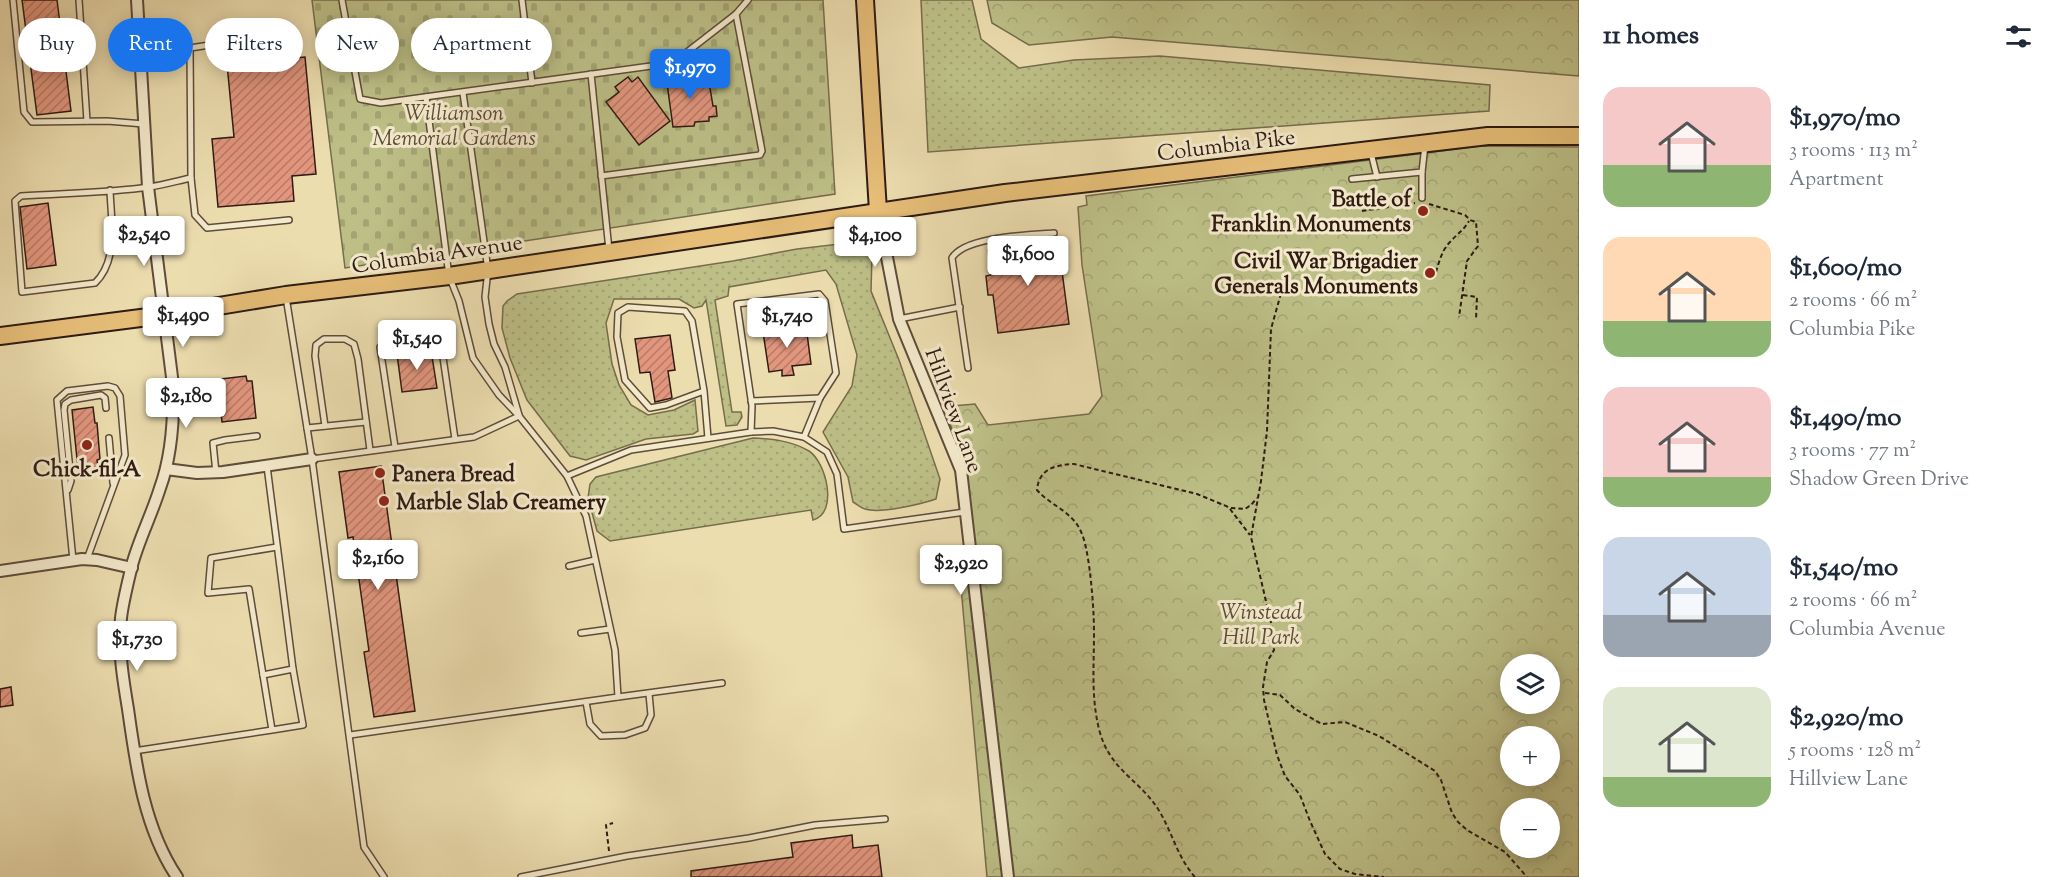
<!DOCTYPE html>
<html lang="en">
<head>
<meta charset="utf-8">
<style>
	body { margin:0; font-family:"Sorts Mill Goudy",serif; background:#f2f2f3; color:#1f2937; height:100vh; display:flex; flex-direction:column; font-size:22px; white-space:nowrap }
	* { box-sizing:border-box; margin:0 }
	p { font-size:20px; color:#747a83 }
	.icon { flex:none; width:33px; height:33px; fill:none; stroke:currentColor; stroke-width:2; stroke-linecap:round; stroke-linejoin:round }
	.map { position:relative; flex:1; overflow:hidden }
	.panel { display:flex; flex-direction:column; background:#fff; width:480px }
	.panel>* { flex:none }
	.guide { position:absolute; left:18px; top:18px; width:570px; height:54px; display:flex; gap:12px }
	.buttons { position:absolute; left:1500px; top:654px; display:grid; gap:12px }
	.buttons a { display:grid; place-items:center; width:60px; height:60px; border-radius:50%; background:#fff; box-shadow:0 3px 15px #0003; font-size:30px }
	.price { position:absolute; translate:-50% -51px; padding:0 14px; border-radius:6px; background:#fff; color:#222; font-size:20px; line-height:39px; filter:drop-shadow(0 2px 3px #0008) }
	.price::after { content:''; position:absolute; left:50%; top:36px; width:18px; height:14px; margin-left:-9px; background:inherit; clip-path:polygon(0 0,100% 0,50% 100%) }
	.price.current { background:#1a73e8; color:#fff }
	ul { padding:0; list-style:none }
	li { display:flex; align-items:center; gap:18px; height:150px; padding:0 24px }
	li span { display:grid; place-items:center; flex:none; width:168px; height:120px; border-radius:18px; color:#555 }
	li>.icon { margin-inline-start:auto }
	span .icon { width:72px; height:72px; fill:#fffc; stroke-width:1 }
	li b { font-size:26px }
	h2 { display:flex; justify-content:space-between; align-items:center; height:72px; padding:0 24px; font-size:26px }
	.tag { padding:0 21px; border-radius:27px; background:#fff; box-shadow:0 3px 15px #0003; font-size:21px; line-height:54px }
	.tag.current { background:#1a73e8; color:#fff }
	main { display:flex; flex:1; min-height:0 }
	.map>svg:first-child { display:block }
	.grass { fill:url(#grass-dots); stroke:#766d4d; stroke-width:1.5 }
	.forest { fill:url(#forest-crowns); stroke:#766d4d; stroke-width:1.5; fill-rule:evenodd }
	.cemetery { fill:url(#cemetery-stones); stroke:#766d4d; stroke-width:1.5 }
	.building { fill:url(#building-hatch); stroke:#2f1b13; stroke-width:1.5 }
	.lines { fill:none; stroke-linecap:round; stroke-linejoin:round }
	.lane-casing { stroke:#5e4c3a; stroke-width:8 }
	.street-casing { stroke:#5e4c3a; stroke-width:14 }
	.primary-casing { stroke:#2f1b13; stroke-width:20 }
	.path { stroke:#2f1b13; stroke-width:2; stroke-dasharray:4.5 3; stroke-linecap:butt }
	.lane { stroke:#f3e9cb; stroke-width:5 }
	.street { stroke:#f3e9cb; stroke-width:10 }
	.primary { stroke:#e6be78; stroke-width:16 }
	.poi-dot { fill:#8f2418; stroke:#f3e9cb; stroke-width:2 }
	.labels { text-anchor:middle; stroke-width:6; stroke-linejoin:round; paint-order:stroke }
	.park-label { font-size:22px; font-style:italic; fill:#5a4c36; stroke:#f3e9cb }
	.street-label { font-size:22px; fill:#2f1b13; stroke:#f3e9cb }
	.poi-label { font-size:22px; font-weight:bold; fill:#2f1b13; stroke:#f3e9cb; text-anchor:end }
</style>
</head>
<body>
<main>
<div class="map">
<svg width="1579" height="877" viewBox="0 0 1579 877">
	<defs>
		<pattern id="grass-dots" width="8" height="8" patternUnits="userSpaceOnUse" patternTransform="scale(1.5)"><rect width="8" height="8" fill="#bdbf87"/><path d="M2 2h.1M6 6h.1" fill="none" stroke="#a3a474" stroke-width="1.8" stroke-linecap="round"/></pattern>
		<pattern id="forest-crowns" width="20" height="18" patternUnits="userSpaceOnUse" patternTransform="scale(1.5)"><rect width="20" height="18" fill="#bdbf87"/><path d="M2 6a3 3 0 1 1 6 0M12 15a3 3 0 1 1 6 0" fill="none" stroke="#a3a474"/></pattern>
		<pattern id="cemetery-stones" width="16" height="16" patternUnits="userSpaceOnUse" patternTransform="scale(1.5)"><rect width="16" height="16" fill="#bdbf87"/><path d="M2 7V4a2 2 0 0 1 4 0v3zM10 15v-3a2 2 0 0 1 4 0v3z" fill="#a3a474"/></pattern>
		<pattern id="building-hatch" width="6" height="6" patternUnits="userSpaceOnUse" patternTransform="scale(1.5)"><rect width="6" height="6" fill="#e2967e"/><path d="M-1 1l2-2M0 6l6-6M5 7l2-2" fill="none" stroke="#b87a66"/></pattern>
	</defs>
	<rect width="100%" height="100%" fill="#ecddaf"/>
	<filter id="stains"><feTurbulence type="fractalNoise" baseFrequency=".00333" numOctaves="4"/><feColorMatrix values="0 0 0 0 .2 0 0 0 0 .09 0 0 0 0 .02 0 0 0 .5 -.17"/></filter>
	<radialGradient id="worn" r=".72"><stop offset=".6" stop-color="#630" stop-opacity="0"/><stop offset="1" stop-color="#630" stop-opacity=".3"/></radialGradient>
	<g class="grass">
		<polygon points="921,0 972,0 981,39 1019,68 1074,60 1160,56 1490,85 1489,111 928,152"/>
		<path d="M857,242l15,14 -1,35 28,69 41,119 -4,20c-15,5 -56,15 -71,10 -4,-1 -8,-5 -12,-7l-5,-25 -25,-45 29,-46 5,-31 -21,-71 -10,-14 -97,17 -1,9 -13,4 17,112h9l1,5 -5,8 -11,1 -20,-126 -4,6 -8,2 -15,-9h-65l-8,24 6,41 7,21 12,20 17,10 26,-5 21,-10 3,31 -5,3 -47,5 -60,21 -16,-4 -43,-56 -17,-42 -8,-30 1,-22 4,-5 10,-7 216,-33 64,-12z"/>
		<path d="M753,438c20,1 39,3 56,13 17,11 30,62 4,69l-2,-10 -201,31 -13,-10 -9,-33 2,-14 6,-7z"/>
	</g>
	<g class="forest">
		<polygon points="987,0 1579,0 1579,76 1112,37 1029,45 992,23"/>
		<path d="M1480,146l99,1v730h-592l-29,-323 17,-6 -9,-79 -19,-54 5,-9 23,-2 13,21 101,-11 13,-18 -20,-131 -4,-58 9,-2 -1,-9zM1510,664h40v40h-40zM1510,736h40v40h-40zM1510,808h40v40h-40z"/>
	</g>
	<polygon class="cemetery" points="312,0 823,0 835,194 345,268"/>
	<g class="building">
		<polygon points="22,0 57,0 71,111 37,115"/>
		<polygon points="305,57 316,174 292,176 294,201 218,207 212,139 234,137 227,64"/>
		<polygon points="702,72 703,83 709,82 713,106 716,106 717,116 709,117 709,121 695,122 694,126 673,127 666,76"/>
		<polygon points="628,77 632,82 638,77 670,121 639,145 606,102 619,92 615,87"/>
		<polygon points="48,203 56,265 27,269 20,207"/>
		<polygon points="1058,241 1069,324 998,333 993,295 988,295 986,276 991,275 988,250"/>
		<polygon points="806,326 811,364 792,366 794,375 782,376 782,370 769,372 763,332"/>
		<polygon points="670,335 675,370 668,371 672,398 655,402 650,372 640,373 635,339"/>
		<polygon points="424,348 424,351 431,350 437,388 402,392 397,354"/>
		<polygon points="246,376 247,381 252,381 256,418 222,422 218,387 222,386 221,379"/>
		<polygon points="93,407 95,423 97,423 100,459 97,460 98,467 78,469 72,410"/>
		<polygon points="381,466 415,711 374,717 364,652 369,651 353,537 348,538 339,472"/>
		<polygon points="11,687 13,705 0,707 0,689"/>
		<polygon points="852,835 853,848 878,845 882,877 691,877 691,871 793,857 791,843"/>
	</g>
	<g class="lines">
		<g class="lane-casing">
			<g id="lane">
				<polyline points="13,0 24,112 32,122 107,121 144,124"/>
				<polyline points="79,0 87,121"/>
				<polyline points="342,0 360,99 381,103 673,63 736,14 748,0"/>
				<polyline points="522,0 532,83"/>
				<polyline points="190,48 268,36"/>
				<polyline points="140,52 190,48 191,178"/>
				<polyline points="591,74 609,250"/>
				<polyline points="463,93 488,270 485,297 489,324 494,344 505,367 519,415"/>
				<polyline points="1371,153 1377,177"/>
				<polyline points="601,176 760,155 762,151 736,14"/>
				<polyline points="1352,179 1422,172 1425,145"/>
				<path d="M110,190c1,30 9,70 -15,93l-73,9 -7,-91 6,-5c42,-3 86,-3 128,-9 14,-2 28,-6 42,-9l4,37 12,13 82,-8"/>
				<polyline points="1422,198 1422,172"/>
				<polyline points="286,297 312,459 364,847 384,877"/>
				<polyline points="899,319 960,307"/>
				<path d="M968,368l-16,-110c13,-22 79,-23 102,-25"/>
				<polyline points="704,391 666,405 650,408 625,380 617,337 618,313 628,307 685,311 692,321 704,391 708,438"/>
				<polyline points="751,401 820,398"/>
				<polyline points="325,426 315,356 316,345 324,339 345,339 354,344 358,359 370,450"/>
				<polyline points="307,428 366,422"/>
				<polyline points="751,432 752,406 737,304 819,294 825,301 836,373 820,398 804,437"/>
				<polyline points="109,438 113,483"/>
				<polyline points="395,447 380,347 384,343 427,336 436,338 441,344 455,439"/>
				<polyline points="312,459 474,437 519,416"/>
				<polyline points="267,466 293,669"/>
				<polyline points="216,473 213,443 225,440 257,436"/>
				<polyline points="567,476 631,450 751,432 773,431 804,437 827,452 837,474 844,529 965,512"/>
				<polyline points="68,490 71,481 64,410 65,404 71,400 101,395 105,398 106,408"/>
				<polyline points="73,560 57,400 67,391 108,386 115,388 120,396 125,455 87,559"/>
				<polyline points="569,566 595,560"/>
				<polyline points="581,633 610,629"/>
				<polyline points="263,675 249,589 208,593 211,558 277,547"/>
				<polyline points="618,697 722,683"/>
				<polyline points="586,702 590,724 601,736 625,735 645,728 651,715 649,694"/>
				<polyline points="350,735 618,697 615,650 586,516 567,476 519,416 499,395 473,358 459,301 449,276 426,97"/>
				<polyline points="134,751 272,730 263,675 293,669 303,725 272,730"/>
				<polyline points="521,877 627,856 749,838 815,825 885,819"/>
			</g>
		</g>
		<g class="street-casing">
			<g id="street">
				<path d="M137,0l11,187 25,198c1,35 -1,70 -13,103 -8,26 -21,51 -28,77 -4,17 -9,36 -11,53 -3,31 2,61 7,91 8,57 16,119 49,168"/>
				<polyline points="878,211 899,319 961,470 1008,877"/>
				<polyline points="166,469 197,473 223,472 312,459"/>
				<polyline points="0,571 82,559 97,560 132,568"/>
			</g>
		</g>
		<g class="primary-casing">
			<g id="primary">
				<polyline points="865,0 878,211"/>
				<polyline points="0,336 164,315 286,295 449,276 1005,193 1488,136 1579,136"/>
			</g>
		</g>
		<g class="path">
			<polyline points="1429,204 1465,215 1470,220 1476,222 1478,246 1467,261 1459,317"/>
			<polyline points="1362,211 1415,203"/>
			<path d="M1436,272c3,-10 6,-22 14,-30 7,-8 14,-12 19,-21"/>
			<polyline points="1285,279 1271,329 1267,431 1261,481 1251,537 1272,627 1274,650 1267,662 1263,687 1264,700 1277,755 1285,776 1300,795 1310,821 1325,854 1340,869 1355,874 1384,877"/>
			<polyline points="1463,295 1477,297 1476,319"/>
			<polyline points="1230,509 1250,535"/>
			<polyline points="1265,693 1280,695 1295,709 1322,724 1345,722 1379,736 1435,771 1441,780 1452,813 1458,822 1467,830 1505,852 1527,877"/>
			<polyline points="609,851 606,825 613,823"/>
			<path d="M1195,877c-18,-20 -23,-46 -37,-68 -19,-30 -49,-39 -59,-80 -8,-32 -5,-63 -5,-95 0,-23 -2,-46 -5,-69 -2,-12 -4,-28 -11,-39 -10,-16 -29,-22 -41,-36 2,-22 19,-25 37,-26l123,30 34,14 14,1 6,-4 6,-7"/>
		</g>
		<use href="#lane" class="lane"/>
		<use href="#street" class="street"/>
		<use href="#primary" class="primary"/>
	</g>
	<g class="poi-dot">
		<circle cx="1423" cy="211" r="6"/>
		<circle cx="1430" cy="273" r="6"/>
		<circle cx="87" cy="445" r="6"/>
		<circle cx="380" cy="473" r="6"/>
		<circle cx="384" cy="501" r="6"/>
	</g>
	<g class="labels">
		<g class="park-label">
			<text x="454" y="120">Williamson<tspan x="454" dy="25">Memorial Gardens</tspan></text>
			<text x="1261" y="619">Winstead<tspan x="1261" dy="25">Hill Park</tspan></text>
		</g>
		<g class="street-label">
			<text transform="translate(1226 144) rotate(-7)" y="8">Columbia Pike</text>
			<text transform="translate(437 253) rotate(-8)" y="8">Columbia Avenue</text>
			<text transform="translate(955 410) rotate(70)" y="8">Hillview Lane</text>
		</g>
		<g class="poi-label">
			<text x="1411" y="206">Battle of<tspan x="1411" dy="25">Franklin Monuments</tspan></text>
			<text x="1418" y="268">Civil War Brigadier<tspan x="1418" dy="25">Generals Monuments</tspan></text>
			<text x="87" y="476" text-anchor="middle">Chick-fil-A</text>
			<text x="392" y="481" text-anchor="start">Panera Bread</text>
			<text x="396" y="509" text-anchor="start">Marble Slab Creamery</text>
		</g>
	</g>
	<rect width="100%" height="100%" filter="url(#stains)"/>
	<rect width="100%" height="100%" fill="url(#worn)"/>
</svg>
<div class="buttons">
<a><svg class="icon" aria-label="layers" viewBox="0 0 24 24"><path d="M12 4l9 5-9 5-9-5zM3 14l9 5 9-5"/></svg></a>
<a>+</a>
<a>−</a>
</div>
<b class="price current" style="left:690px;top:100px">$1,970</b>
<b class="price" style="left:144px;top:267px">$2,540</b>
<b class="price" style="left:875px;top:268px">$4,100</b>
<b class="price" style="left:1028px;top:287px">$1,600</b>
<b class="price" style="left:183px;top:348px">$1,490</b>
<b class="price" style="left:787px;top:349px">$1,740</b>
<b class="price" style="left:417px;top:371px">$1,540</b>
<b class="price" style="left:186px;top:429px">$2,180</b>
<b class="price" style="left:378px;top:591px">$2,160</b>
<b class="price" style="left:961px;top:596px">$2,920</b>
<b class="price" style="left:137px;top:672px">$1,730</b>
<div class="guide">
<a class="tag">Buy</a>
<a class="tag current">Rent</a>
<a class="tag">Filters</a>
<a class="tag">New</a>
<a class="tag">Apartment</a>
</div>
</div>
<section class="panel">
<h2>11 homes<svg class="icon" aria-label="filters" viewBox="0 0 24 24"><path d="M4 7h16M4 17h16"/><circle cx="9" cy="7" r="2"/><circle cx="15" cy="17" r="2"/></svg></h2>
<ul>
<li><span style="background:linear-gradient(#f6c9c9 65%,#8fb573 0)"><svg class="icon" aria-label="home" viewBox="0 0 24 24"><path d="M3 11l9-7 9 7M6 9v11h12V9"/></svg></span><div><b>$1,970/mo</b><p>3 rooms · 113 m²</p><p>Apartment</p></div></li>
<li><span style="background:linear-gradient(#ffd9b3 70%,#8fb573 0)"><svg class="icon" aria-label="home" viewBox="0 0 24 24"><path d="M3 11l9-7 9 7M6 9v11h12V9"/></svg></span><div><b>$1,600/mo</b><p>2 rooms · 66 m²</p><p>Columbia Pike</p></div></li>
<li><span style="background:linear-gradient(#f6c9c9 75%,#8fb573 0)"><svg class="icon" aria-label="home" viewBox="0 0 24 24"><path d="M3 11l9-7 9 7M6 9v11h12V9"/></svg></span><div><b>$1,490/mo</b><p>3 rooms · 77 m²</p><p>Shadow Green Drive</p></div></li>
<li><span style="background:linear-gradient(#c9d6e8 65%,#9aa5b1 0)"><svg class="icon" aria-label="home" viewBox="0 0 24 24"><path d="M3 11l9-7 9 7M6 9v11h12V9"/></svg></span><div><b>$1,540/mo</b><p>2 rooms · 66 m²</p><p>Columbia Avenue</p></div></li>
<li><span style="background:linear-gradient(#dfe7d0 75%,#8fb573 0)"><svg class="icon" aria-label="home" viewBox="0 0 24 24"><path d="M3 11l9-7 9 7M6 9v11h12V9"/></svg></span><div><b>$2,920/mo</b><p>5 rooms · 128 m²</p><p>Hillview Lane</p></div></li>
</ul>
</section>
</main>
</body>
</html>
